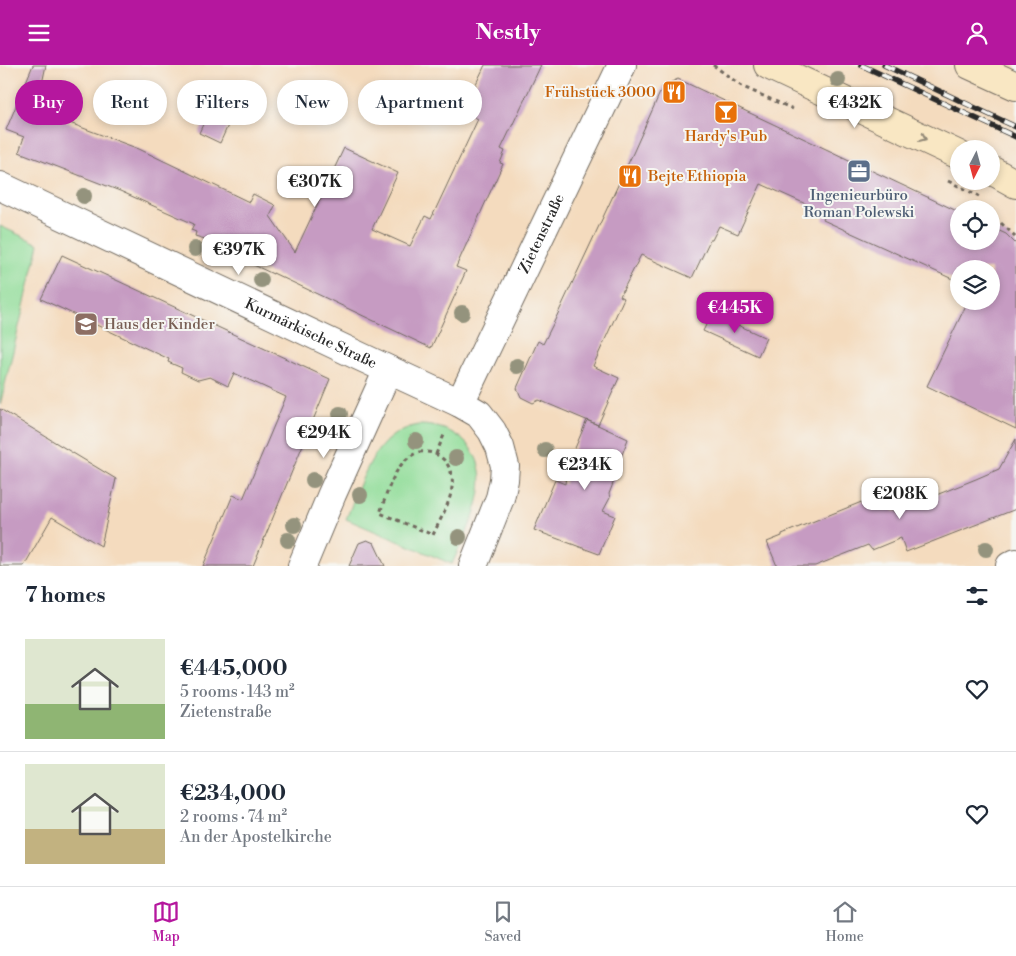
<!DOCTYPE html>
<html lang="en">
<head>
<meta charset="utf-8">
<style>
	body { margin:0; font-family:"Libre Bodoni",serif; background:#f6f6f7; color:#1f2937; height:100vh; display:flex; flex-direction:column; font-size:19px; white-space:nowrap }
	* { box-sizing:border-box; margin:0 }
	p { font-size:16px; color:#747a83 }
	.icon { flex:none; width:28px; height:28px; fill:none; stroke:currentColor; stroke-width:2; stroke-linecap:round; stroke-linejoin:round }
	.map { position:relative; height:501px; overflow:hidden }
	.sheet { display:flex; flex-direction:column; background:#fff; flex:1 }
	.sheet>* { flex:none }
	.hud { position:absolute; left:15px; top:15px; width:500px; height:45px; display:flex; gap:10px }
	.needle { width:32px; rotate:186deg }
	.fabs { position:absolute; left:950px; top:75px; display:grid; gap:10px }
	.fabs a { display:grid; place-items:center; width:50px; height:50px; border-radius:50%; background:#fff; box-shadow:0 2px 8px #0003; font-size:25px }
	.price { position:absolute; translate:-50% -42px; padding:0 11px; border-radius:10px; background:#fff; color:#222; font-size:16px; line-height:32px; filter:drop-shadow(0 1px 2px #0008) }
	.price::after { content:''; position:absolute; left:50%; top:30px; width:15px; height:11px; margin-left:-8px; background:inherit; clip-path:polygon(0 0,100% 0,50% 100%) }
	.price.on { background:#b5179e; color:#fff }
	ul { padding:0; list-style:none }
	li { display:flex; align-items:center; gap:15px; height:125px; padding:0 25px }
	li+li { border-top:1px solid #e0e1e3 }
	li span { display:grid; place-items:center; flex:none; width:140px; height:100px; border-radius:0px; color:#555 }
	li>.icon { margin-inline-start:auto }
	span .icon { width:60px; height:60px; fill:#fffc; stroke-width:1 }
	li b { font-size:21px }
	h2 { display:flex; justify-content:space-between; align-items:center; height:60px; padding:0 25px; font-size:21px }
	.chip { padding:0 18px; border-radius:22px; background:#fff; box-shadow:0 2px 8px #0003; font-size:18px; line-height:45px }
	.chip.on { background:#b5179e; color:#fff }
	header { display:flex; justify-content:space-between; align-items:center; height:65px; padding:0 25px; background:#b5179e; color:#fff; font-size:22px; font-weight:700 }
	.tabs { display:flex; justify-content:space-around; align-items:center; height:70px; border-top:1px solid #e0e1e3; background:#fff; font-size:14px; color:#747a83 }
	.tabs a { display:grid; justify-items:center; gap:2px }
	.tabs .on { color:#b5179e }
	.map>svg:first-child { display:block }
	.green { fill:#92dd9a; stroke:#5e8462 }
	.building { fill:#c69bc2 }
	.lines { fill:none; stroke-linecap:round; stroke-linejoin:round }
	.minor-casing { stroke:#71695e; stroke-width:30 }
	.secondary-casing { stroke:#71695e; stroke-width:30 }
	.path { stroke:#71695e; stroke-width:3; stroke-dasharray:4 4; stroke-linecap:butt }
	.minor { stroke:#fff; stroke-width:28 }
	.secondary { stroke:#f9e7c3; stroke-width:28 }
	.rail-casing { stroke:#2b2b2b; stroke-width:5.5 }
	.rail { stroke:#f6f6f2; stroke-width:4; stroke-dasharray:11; stroke-linecap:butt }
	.tree { fill:#94937d }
	.oneway { stroke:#928977 }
	.labels { text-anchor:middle; stroke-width:4; stroke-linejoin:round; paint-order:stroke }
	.food-label { font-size:15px; fill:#c56008; stroke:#f6f6f2; text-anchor:end }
	.service-label { font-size:15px; fill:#4e5e75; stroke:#f6f6f2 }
	.street-label { font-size:15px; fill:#2b2b2b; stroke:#f6f6f2 }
	.education-label { font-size:15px; fill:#785e54; stroke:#f6f6f2; text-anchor:start }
</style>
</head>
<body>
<header><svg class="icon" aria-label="menu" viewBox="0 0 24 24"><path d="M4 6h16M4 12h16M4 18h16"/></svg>Nestly<svg class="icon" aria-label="person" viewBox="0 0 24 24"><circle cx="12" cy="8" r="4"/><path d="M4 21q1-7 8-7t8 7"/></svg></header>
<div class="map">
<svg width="1016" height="501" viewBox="0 0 1016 501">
	<rect width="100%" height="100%" fill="#f6f6f2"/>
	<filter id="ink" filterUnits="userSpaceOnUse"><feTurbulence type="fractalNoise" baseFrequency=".02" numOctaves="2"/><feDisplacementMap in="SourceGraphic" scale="10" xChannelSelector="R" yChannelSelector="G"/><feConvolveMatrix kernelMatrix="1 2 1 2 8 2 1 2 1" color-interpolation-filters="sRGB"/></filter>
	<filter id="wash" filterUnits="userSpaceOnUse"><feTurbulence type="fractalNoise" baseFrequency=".0096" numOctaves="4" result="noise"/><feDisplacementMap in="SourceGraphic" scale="20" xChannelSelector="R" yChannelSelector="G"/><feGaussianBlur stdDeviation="1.12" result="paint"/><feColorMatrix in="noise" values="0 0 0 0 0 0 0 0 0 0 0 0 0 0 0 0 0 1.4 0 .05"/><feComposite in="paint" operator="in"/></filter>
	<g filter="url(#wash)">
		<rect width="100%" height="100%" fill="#f4dbbe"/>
		<g class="green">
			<polygon points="0,161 39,179 0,340"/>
			<path d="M419,360c17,0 34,5 46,17 35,35 3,85 -13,122l-106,-45c16,-37 27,-87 73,-94z"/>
		</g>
		<g id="blocks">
			<g class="building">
				<polygon points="33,0 46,0 39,33 47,36 43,48 139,84 249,137 253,129 273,139 275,141 270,151 295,187 344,83 398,108 372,164 410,181 425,151 431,154 478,54 463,46 485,0 541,0 501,84 505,86 500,98 503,99 456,202 466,206 431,283 273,208 273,209 226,187 228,181 195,171 196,167 191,165 194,159 120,126 19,87 24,72 6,65"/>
				<polygon points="678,14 959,147 959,176 991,176 991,162 1006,169 1016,179 1016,364 927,321 968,236 991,236 991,204 959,204 959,217 823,155 826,148 761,119 738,169 719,161 712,175 710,175 692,213 641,190 620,231 624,233 593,301 619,313 598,360 539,335 533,338 521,332 517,323 537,278 538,276 543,279 554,257 634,86 663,21"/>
				<polygon points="223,16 244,25 220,78 199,68"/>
				<polygon points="62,190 330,314 253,501 203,501 233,430 243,434 286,332 234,308 228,321 210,312 198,315 181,307 182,303 168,297 169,294 41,234"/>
				<polygon points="712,248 766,273 758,291 703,266"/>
				<polygon points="0,344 116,414 101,481 52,452 24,501 0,501"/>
				<polygon points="587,355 628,374 615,408 617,408 609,429 610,433 603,446 615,451 599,489 534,465 555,415 565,419 567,402"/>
				<polygon points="1016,374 1016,444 906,487 901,473 872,485 868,480 815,501 777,501 767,477 782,471 782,469 869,434 870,435 886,429 894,447 976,414 999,404"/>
				<polygon points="367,475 374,478 385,501 349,501 359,478"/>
			</g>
		</g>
	</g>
	<g filter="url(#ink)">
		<use href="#blocks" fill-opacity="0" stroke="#71695e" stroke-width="1"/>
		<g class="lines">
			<g class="minor-casing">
				<g id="minor">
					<path id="s1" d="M0,121l359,170 101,47 19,11 13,17 8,16 5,19 -1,14 -4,18 -27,68"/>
					<path id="s2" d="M460,338l162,-338"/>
					<polyline points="302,501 332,429 388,305"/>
					<polyline points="1010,501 1016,498"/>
				</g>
			</g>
			<g class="secondary-casing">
				<g id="secondary">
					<polyline points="768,0 959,90"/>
					<polyline points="970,0 1016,21"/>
					<polyline points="991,105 1016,119"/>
				</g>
			</g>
			<g class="path">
				<polyline points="713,0 743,22 793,44"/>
				<polyline points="948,116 979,131"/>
				<polyline points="1001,158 1016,172"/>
				<path d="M419,387c10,-1 18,1 25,8 20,22 -1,53 -11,75l-53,-22c8,-22 15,-53 39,-61z"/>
				<polyline points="436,389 444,370"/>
			</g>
			<use href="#minor" class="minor"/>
			<use href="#secondary" class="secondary"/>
			<g class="rail-casing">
				<g id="rail">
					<polyline points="861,0 1016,72"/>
					<polyline points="884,0 1016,62"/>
				</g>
			</g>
			<use href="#rail" class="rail"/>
		</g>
		<g class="tree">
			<circle cx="838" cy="15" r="8"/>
			<circle cx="882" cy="35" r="8"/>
			<circle cx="84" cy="131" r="8"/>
			<circle cx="195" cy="184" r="8"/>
			<circle cx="261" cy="215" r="8"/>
			<circle cx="462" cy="248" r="8"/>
			<circle cx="517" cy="301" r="8"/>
			<circle cx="340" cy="349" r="8"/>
			<circle cx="416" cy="376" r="8"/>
			<circle cx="545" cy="385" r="8"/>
			<circle cx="456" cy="393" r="8"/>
			<circle cx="313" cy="415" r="8"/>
			<circle cx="360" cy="430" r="8"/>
			<circle cx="294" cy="460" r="8"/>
			<circle cx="459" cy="472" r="8"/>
			<circle cx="288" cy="475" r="8"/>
			<circle cx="986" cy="484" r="8"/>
		</g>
		<defs><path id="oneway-chevron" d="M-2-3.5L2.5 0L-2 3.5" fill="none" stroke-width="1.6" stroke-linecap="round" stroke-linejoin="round" transform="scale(1.25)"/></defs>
		<use class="oneway" href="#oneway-chevron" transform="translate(923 73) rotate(25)"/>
	</g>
	<defs>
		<g id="restaurant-square" transform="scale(1.25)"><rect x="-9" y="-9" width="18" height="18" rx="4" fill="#e8710a" stroke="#f6f6f2"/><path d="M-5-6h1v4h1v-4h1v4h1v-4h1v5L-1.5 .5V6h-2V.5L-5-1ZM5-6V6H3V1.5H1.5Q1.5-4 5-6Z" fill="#fff"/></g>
		<g id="bar-square" transform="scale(1.25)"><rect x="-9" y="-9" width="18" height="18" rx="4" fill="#e8710a" stroke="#f6f6f2"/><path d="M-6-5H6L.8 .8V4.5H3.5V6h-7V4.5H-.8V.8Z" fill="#fff"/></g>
		<g id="office-square" transform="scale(1.25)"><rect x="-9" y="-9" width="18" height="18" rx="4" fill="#5c6f8a" stroke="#f6f6f2"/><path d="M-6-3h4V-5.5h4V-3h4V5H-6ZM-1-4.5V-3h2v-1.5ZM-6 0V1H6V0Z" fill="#fff"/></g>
		<g id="school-square" transform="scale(1.25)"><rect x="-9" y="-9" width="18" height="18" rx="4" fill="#8d6e63" stroke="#f6f6f2"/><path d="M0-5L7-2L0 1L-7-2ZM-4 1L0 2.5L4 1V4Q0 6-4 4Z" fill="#fff"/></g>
	</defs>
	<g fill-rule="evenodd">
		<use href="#restaurant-square" x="674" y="27"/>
		<use href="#bar-square" x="726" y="47"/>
		<use href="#office-square" x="859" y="106"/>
		<use href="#restaurant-square" x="630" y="111"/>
		<use href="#school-square" x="86" y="259"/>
	</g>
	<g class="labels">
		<g class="food-label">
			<text x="656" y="32">Frühstück 3000</text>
			<text x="726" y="76" text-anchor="middle">Hardy's Pub</text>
			<text x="648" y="116" text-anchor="start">Bejte Ethiopia</text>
		</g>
		<g class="service-label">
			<text x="859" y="135">Ingenieurbüro<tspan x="859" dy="17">Roman Polewski</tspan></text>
		</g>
		<g class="street-label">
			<text dy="5" stroke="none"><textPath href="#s2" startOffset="188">Zietenstraße</textPath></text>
			<text dy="5" stroke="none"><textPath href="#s1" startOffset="344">Kurmärkische Straße</textPath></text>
		</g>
		<g class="education-label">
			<text x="104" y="264">Haus der Kinder</text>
		</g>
	</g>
</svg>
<div class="fabs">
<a><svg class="needle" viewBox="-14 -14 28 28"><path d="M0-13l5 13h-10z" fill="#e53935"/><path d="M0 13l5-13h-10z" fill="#747a83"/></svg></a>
<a><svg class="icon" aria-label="locate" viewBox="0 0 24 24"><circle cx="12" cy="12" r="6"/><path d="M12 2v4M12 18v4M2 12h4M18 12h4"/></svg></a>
<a><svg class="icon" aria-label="layers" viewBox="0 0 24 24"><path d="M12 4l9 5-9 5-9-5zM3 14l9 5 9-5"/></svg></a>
</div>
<b class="price" style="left:855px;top:64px">€432K</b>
<b class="price" style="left:315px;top:143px">€307K</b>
<b class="price" style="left:239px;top:211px">€397K</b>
<b class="price on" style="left:735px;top:269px">€445K</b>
<b class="price" style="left:324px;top:394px">€294K</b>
<b class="price" style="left:585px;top:426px">€234K</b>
<b class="price" style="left:900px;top:455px">€208K</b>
<div class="hud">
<a class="chip on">Buy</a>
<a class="chip">Rent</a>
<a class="chip">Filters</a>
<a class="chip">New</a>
<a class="chip">Apartment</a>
</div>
</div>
<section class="sheet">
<h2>7 homes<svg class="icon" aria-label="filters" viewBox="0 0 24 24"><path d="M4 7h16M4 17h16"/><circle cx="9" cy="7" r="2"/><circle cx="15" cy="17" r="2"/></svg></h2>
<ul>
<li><span style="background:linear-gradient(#dfe7d0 65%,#8fb573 0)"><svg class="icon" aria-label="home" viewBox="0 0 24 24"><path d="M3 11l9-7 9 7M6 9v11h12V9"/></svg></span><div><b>€445,000</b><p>5 rooms · 143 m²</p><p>Zietenstraße</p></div><svg class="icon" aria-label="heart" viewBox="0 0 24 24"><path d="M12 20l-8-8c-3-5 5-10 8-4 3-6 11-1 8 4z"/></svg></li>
<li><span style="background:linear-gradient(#dfe7d0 65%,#c2b280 0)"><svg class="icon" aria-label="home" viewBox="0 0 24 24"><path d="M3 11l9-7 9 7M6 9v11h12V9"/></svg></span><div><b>€234,000</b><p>2 rooms · 74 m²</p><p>An der Apostelkirche</p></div><svg class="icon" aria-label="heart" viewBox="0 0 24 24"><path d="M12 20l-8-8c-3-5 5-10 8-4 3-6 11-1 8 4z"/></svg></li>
</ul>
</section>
<nav class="tabs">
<a class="on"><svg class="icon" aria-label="map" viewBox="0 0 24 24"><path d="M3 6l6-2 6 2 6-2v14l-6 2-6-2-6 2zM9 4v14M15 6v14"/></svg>Map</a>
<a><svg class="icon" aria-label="saved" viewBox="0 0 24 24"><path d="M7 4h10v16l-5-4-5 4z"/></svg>Saved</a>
<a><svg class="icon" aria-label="home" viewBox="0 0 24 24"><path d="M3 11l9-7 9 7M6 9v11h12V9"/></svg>Home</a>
</nav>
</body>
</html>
